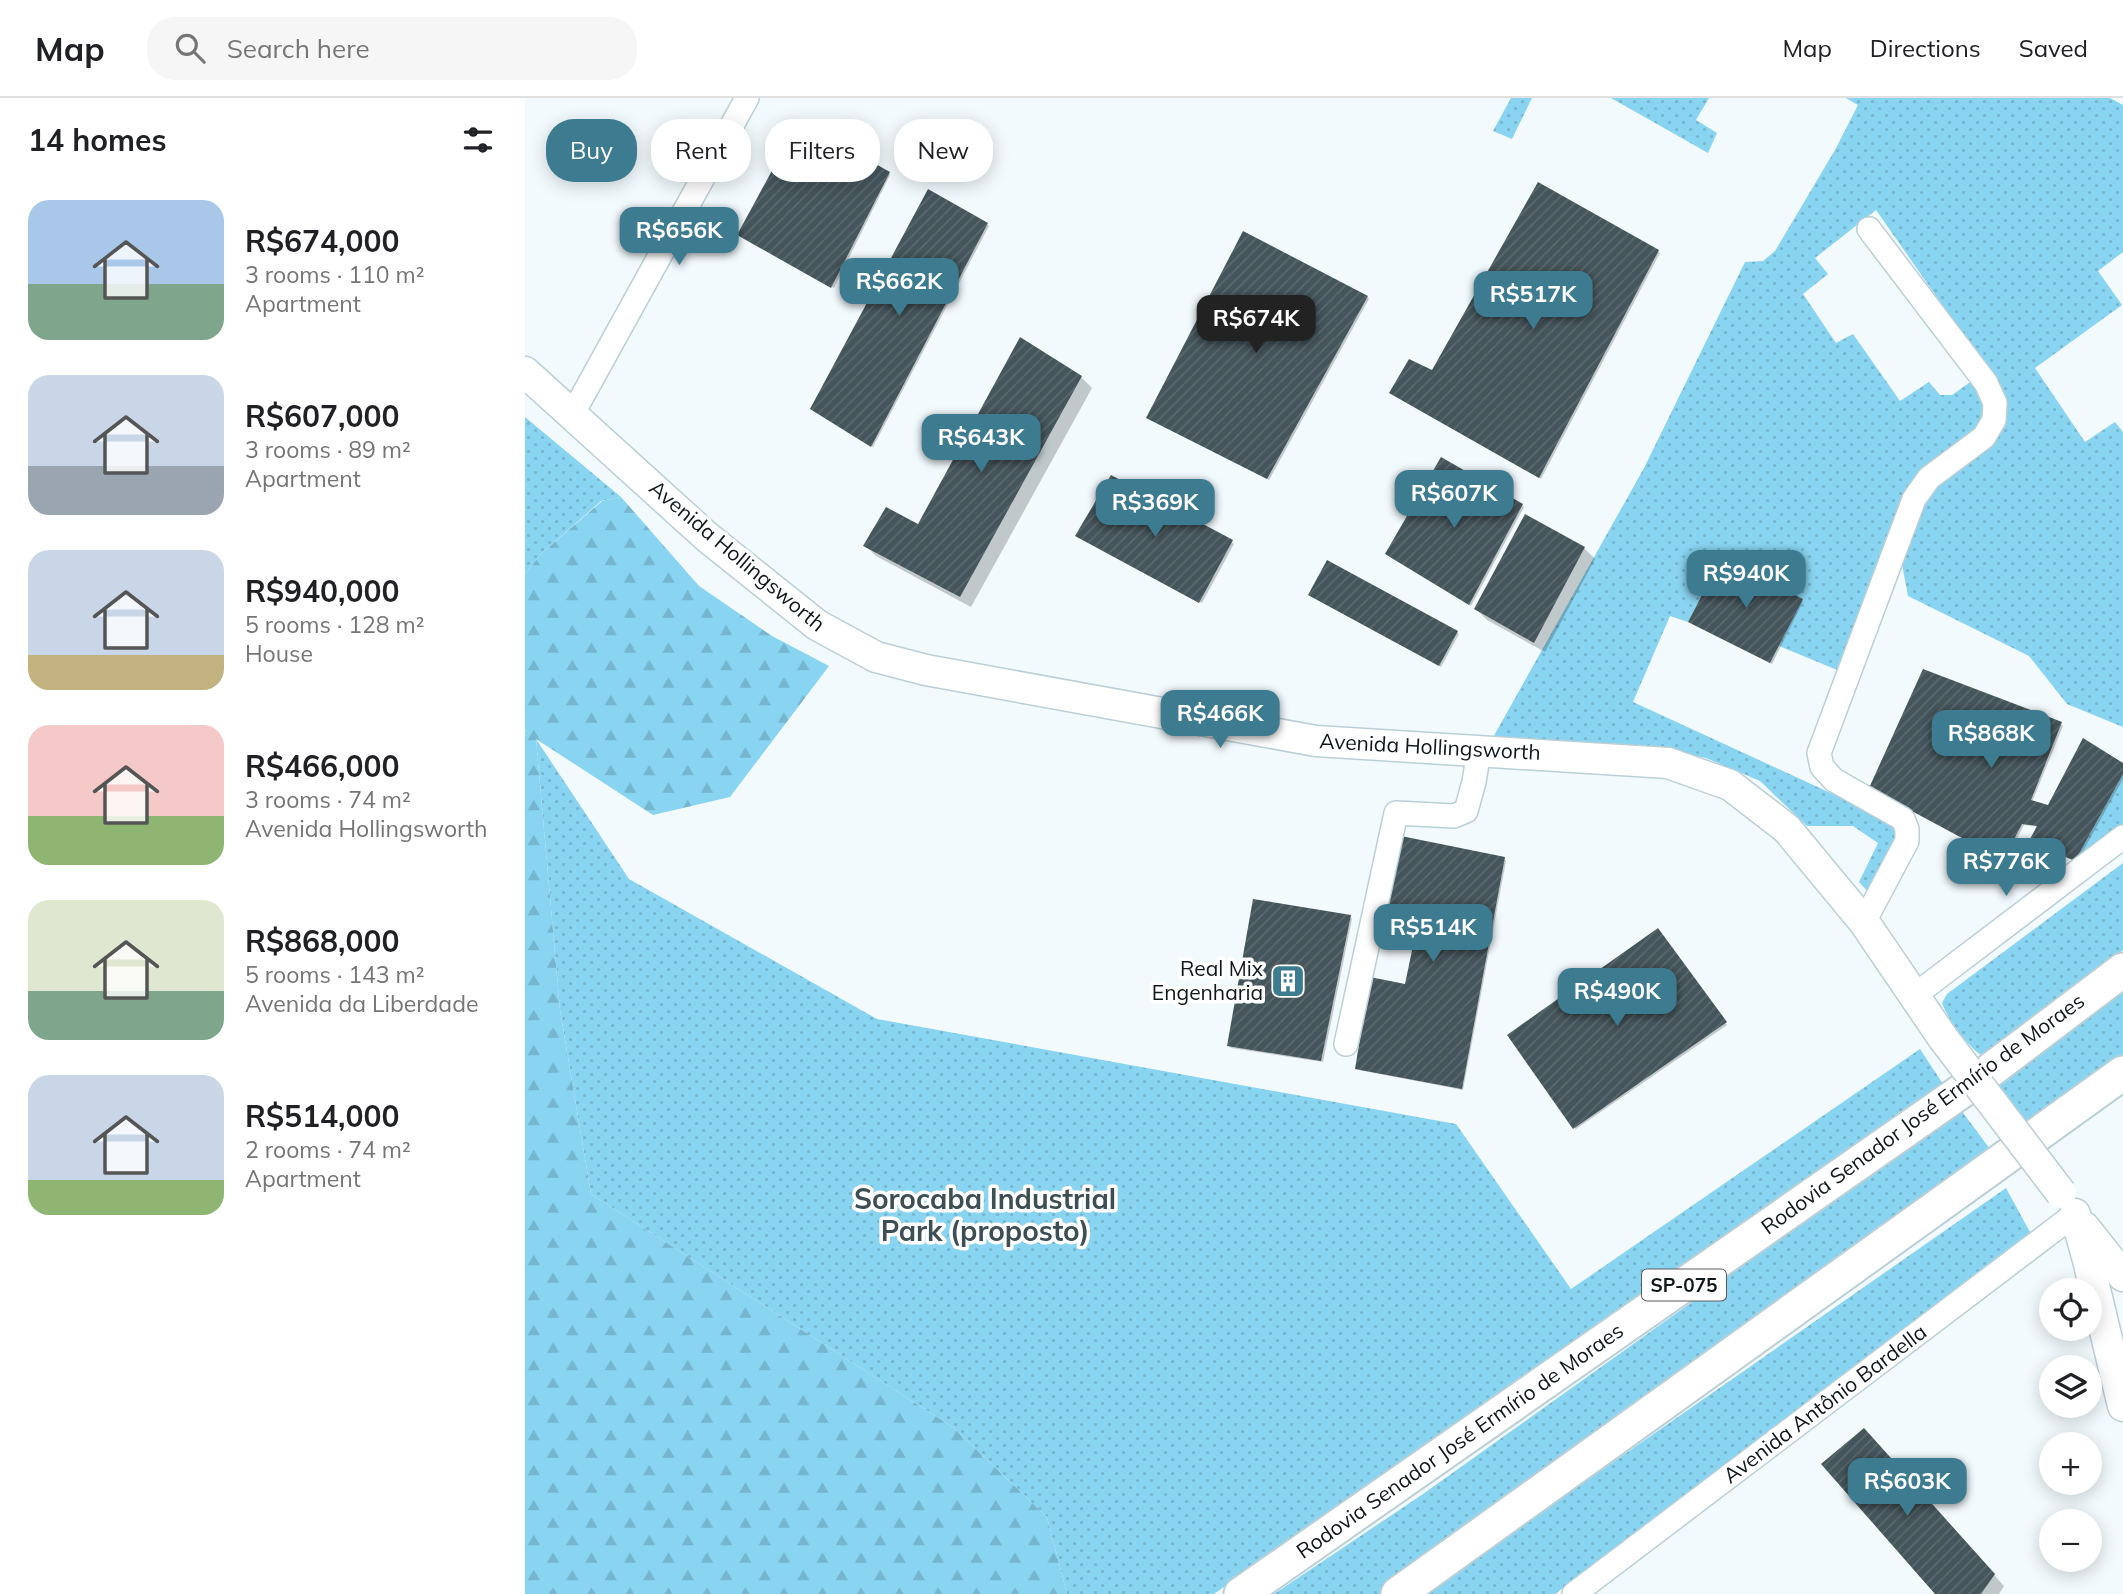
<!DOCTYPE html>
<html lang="en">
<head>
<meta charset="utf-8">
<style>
	body { margin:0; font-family:Mulish,sans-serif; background:#f6f6f6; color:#202124; height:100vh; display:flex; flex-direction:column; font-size:26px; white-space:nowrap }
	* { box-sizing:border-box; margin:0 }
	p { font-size:23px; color:#757577 }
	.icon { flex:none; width:38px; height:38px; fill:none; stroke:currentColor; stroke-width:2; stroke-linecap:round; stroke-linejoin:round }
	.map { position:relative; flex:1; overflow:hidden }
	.details { display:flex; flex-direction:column; background:#fff; width:525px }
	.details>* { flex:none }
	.guide { position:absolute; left:21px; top:21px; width:665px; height:63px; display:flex; gap:14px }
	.controls { position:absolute; left:1514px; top:1180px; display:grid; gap:14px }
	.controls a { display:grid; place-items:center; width:63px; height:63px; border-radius:50%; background:#fff; box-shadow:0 4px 18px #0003; font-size:35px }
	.price { position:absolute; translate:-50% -60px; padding:0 16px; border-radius:14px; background:#3d7b90; color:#fff; font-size:23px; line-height:46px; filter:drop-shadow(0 2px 4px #0008) }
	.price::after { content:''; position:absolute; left:50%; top:42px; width:21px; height:16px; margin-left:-10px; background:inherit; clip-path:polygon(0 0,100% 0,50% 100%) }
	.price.current { background:#222; color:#fff }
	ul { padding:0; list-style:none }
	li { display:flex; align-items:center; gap:21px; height:175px; padding:0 28px }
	li span { display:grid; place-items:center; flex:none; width:196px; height:140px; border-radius:21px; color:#555 }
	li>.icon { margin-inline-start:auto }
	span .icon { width:84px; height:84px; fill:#fffc; stroke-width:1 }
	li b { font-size:30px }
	h2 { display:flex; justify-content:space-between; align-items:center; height:84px; padding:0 28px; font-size:30px }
	.tag { padding:0 24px; border-radius:28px; background:#fff; box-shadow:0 4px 18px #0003; font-size:24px; line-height:63px }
	.tag.current { background:#3d7b90; color:#fff }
	header { display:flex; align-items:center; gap:42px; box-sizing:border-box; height:98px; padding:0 35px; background:#fff; border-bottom:2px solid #e0e0e0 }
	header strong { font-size:33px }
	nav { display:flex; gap:38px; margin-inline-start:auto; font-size:24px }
	.search { width:490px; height:63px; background:#f6f6f6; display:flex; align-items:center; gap:18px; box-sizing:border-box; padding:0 24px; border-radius:28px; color:#757577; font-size:26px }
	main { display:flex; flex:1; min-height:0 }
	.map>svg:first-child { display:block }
	.grass { fill:url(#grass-dots) }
	.forest { fill:url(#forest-firs) }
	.shadow { fill:#0003 }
	.building { fill:url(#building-hatch) }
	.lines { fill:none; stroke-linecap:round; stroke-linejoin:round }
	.minor-casing { stroke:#bbcfd6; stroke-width:26 }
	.major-casing { stroke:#bbcfd6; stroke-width:33 }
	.highway-casing { stroke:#bbcfd6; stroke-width:37 }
	.minor { stroke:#fff; stroke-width:23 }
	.major { stroke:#fff; stroke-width:30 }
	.highway { stroke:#fff; stroke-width:33 }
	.major-bridge-casing { stroke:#bbcfd6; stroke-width:33; stroke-linecap:butt }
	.major-bridge { stroke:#fff; stroke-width:30 }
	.labels { text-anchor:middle; stroke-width:7; stroke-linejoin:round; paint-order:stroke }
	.shield { fill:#fff; stroke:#585d5f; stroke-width:2 }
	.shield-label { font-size:19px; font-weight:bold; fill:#11181b }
	.street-label { font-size:21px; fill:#11181b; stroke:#fff }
	.poi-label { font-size:21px; fill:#11181b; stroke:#fff; text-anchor:end }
	.district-label { font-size:28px; font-weight:bold; fill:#3d4e54; stroke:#fff }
</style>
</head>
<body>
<header>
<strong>Map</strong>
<div class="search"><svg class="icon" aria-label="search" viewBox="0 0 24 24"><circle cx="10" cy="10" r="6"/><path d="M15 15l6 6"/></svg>Search here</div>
<nav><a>Map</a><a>Directions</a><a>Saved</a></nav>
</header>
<main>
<section class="details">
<h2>14 homes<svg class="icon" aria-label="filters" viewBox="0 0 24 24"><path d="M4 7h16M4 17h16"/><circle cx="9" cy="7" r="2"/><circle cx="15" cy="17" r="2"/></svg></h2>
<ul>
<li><span style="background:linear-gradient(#a9c7e8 60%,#7fa58c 0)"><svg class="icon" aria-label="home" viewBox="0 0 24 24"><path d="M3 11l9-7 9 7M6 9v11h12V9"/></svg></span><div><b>R$674,000</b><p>3 rooms · 110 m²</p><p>Apartment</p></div></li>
<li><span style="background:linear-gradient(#c9d6e8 65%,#9aa5b1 0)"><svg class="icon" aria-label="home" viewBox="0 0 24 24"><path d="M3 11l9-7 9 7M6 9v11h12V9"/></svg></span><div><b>R$607,000</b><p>3 rooms · 89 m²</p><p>Apartment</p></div></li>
<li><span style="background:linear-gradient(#c9d6e8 75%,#c2b280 0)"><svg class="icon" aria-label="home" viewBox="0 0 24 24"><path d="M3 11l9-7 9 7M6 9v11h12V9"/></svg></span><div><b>R$940,000</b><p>5 rooms · 128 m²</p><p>House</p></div></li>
<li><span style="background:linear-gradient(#f6c9c9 65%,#8fb573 0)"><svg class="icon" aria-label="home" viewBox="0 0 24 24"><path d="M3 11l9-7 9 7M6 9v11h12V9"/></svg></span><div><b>R$466,000</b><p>3 rooms · 74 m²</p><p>Avenida Hollingsworth</p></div></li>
<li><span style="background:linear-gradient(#dfe7d0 65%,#7fa58c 0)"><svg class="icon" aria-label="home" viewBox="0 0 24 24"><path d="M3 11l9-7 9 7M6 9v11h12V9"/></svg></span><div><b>R$868,000</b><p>5 rooms · 143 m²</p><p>Avenida da Liberdade</p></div></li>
<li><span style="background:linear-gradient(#c9d6e8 75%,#8fb573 0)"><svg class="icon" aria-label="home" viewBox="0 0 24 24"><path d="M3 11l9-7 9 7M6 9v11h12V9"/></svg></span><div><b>R$514,000</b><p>2 rooms · 74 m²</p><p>Apartment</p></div></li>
</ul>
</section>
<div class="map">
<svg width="1598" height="1496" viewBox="0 0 1598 1496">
	<defs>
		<pattern id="grass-dots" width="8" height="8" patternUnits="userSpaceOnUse" patternTransform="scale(1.75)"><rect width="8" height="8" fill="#89d4f0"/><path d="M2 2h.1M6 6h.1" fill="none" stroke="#75b5cd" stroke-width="1.8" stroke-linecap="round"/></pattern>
		<pattern id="forest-firs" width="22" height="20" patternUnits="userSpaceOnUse" patternTransform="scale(1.75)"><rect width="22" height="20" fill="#89d4f0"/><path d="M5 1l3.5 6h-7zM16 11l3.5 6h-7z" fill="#75b5cd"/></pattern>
		<pattern id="building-hatch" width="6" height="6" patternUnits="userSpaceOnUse" patternTransform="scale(1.75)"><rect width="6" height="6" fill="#44555b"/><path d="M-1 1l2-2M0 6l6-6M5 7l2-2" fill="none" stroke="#5b696e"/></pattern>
	</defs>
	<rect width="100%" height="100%" fill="#f2fafd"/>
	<g class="grass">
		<polygon points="986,0 1007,0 987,41 968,33"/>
		<polygon points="1086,0 1184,0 1171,22 1192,35 1183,55"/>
		<polygon points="1321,0 1585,0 1598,7 1598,154 1573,173 1597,207 1510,270 1560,344 1590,324 1598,334 1598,629 1542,606 1504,558 1383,498 1377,466 1384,432 1400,396 1477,314 1481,298 1351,112 1290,160 1303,176 1278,196 1311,245 1328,236 1375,303 1404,284 1415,297 1427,297 1448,282 1460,299 1461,320 1452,334 1401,372 1317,574 1254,548 1277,501 1196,460 1163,524 1145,518 1108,604 1373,726 1375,744 1347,798 1334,784 1353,745 1328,728 1282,728 1235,683 1181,660 1127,650 966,643 1119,370 1220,164 1238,163 1250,153 1310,52 1333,7"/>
		<polygon points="0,319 96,399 76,403 16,456 0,476"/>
		<polygon points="0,632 11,641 104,781 352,921 931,1026 1046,1191 1395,951 1418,986 689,1496 542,1496 522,1419 429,1330 66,1096 35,912 11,641 0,634"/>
		<polygon points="1598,676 1598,727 1550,763"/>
		<path d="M1598,765v87l-132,102 -8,4c-14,-7 -36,-38 -41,-53l5,-9z"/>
		<polygon points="1598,884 1598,962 1505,1033 1468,982"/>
		<polygon points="1436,1012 1468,1055 933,1441 855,1496 749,1496 898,1396"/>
		<polygon points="1481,1090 1505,1134 1030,1496 899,1496"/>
	</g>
	<polygon class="forest" points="96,399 174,488 247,538 304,568 205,699 128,717 11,641 35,912 66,1096 429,1330 522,1419 542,1496 0,1496 0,634 5,636 0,632 0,476 16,456 77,403"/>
	<g class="shadow">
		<polygon points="363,75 365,77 309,190 215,137"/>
		<polygon points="462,126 464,128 348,349 289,313"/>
		<polygon points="1133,153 1135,155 1016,381 868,297"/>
		<polygon points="842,199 844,201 744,382 625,321"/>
		<polygon points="556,279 567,290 446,509 351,458 341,448 394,429"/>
		<polygon points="997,407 999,409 946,508 864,458"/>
		<polygon points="554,439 707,444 709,446 677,505"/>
		<polygon points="1059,450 1070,461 1020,554 962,522 951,511"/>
		<polygon points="787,499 932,534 934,536 916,569"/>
		<polygon points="1276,502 1278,504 1247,566 1167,526"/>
		<polygon points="1536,626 1538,628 1507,704 1523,709 1598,667 1598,681 1552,764 1508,745 1506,743 1514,729 1499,727 1480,763 1348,692"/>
		<polygon points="979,761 981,763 938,992 834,972 832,970 881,888 892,839 859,830"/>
		<polygon points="825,819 827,821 798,964 706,950 704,948"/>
		<polygon points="1134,834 1202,927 1051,1031 1049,1029"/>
		<polygon points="1350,1343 1479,1488 1474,1496 1413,1496"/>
	</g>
	<g class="building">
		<polygon points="274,23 365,74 306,190 212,137"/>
		<polygon points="1013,84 1134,152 1014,380 864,295 884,261 907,272"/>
		<polygon points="403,91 463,125 346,349 285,311"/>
		<polygon points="718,133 843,198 742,381 621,320"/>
		<polygon points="495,239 557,278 435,499 338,448 361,409 393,426"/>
		<polygon points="916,359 998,406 944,507 860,456"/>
		<polygon points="586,377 708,442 674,505 550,438"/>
		<polygon points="1000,416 1060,449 1009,545 949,511"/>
		<polygon points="1196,460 1278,501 1245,565 1163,524"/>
		<polygon points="802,462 933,533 914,568 783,497"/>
		<polygon points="1398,571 1537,624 1506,702 1523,707 1558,640 1598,665 1598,676 1550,763 1504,743 1512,728 1497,726 1478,762 1344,690"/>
		<polygon points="876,738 980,759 937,991 830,971 845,879 880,886 890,838 857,830"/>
		<polygon points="728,801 826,817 796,963 702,948"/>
		<polygon points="1133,830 1202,924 1048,1031 982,937"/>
		<polygon points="1339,1330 1470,1476 1456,1496 1410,1496 1296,1366"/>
	</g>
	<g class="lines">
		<g class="minor-casing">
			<g id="minor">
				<polyline points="47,317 222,0"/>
				<polyline points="1339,824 1382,743 1382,731 1378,721 1309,682 1297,669 1294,655 1389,401 1404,380 1459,339 1469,322 1470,305 1461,285 1344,131"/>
				<polyline points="1390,897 1598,739"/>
				<polyline points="821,946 871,715 929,718 941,713 949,684 954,653"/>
				<polyline points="1049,1496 1550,1116"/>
			</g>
		</g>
		<g class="major-casing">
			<g id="major">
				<polyline points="0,274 182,439 292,527 351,559 401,572 791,643 1143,665 1205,687 1262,731 1339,824 1418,940"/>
				<polyline points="1550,1116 1563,1162 1598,1308"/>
				<polyline points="1560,1130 1598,1178"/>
			</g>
		</g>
		<g class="highway-casing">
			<g id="highway">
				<polyline points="716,1496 1451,983 1598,872"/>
				<polyline points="873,1496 1598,975"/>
			</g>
		</g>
		<use href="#minor" class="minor"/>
		<use href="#major" class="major"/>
		<use href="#highway" class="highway"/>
		<g class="major-bridge-casing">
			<polyline id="major-bridge" points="1418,940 1536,1095"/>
		</g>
		<use href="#major-bridge" class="major-bridge"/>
	</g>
	<defs>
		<g id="building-square" transform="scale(1.75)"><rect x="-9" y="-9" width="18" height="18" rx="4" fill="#3d7b90" stroke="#fff"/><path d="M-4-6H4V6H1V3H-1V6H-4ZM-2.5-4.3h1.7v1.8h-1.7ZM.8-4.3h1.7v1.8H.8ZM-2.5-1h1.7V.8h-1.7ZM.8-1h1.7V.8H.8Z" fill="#fff"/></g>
	</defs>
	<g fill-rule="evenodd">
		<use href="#building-square" x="763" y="883"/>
	</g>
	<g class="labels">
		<rect class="shield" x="1117" y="1171.5" width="84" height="31" rx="5"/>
		<g class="shield-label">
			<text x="1159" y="1194">SP-075</text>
		</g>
		<g class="street-label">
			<text transform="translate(212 458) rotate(40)" y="7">Avenida Hollingsworth</text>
			<text transform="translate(905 649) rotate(3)" y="7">Avenida Hollingsworth</text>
			<text transform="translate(1398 1016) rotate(-36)" y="7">Rodovia Senador José Ermírio de Moraes</text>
			<text transform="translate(1300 1306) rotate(-37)" y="7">Avenida Antônio Bardella</text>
			<text transform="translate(935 1343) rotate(-35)" y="7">Rodovia Senador José Ermírio de Moraes</text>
		</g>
		<g class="poi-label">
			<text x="738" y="878">Real Mix<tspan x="738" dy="24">Engenharia</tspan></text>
		</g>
		<g class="district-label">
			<text x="460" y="1111">Sorocaba Industrial<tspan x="460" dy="32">Park (proposto)</tspan></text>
		</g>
	</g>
</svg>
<div class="controls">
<a><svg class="icon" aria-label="locate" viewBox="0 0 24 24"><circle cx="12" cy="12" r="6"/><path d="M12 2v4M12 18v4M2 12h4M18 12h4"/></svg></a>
<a><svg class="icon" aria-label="layers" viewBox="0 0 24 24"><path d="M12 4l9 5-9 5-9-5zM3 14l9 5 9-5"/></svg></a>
<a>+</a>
<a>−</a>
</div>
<b class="price" style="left:154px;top:169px">R$656K</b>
<b class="price" style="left:374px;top:220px">R$662K</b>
<b class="price" style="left:1008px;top:233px">R$517K</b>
<b class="price current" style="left:731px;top:257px">R$674K</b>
<b class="price" style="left:456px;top:376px">R$643K</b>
<b class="price" style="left:929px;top:432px">R$607K</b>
<b class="price" style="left:630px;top:441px">R$369K</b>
<b class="price" style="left:1221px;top:512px">R$940K</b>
<b class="price" style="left:695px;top:652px">R$466K</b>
<b class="price" style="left:1466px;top:672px">R$868K</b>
<b class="price" style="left:1481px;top:800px">R$776K</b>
<b class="price" style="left:908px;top:866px">R$514K</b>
<b class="price" style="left:1092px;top:930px">R$490K</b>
<b class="price" style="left:1382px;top:1420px">R$603K</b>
<div class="guide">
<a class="tag current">Buy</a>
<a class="tag">Rent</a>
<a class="tag">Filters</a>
<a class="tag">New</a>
</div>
</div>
</main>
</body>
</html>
